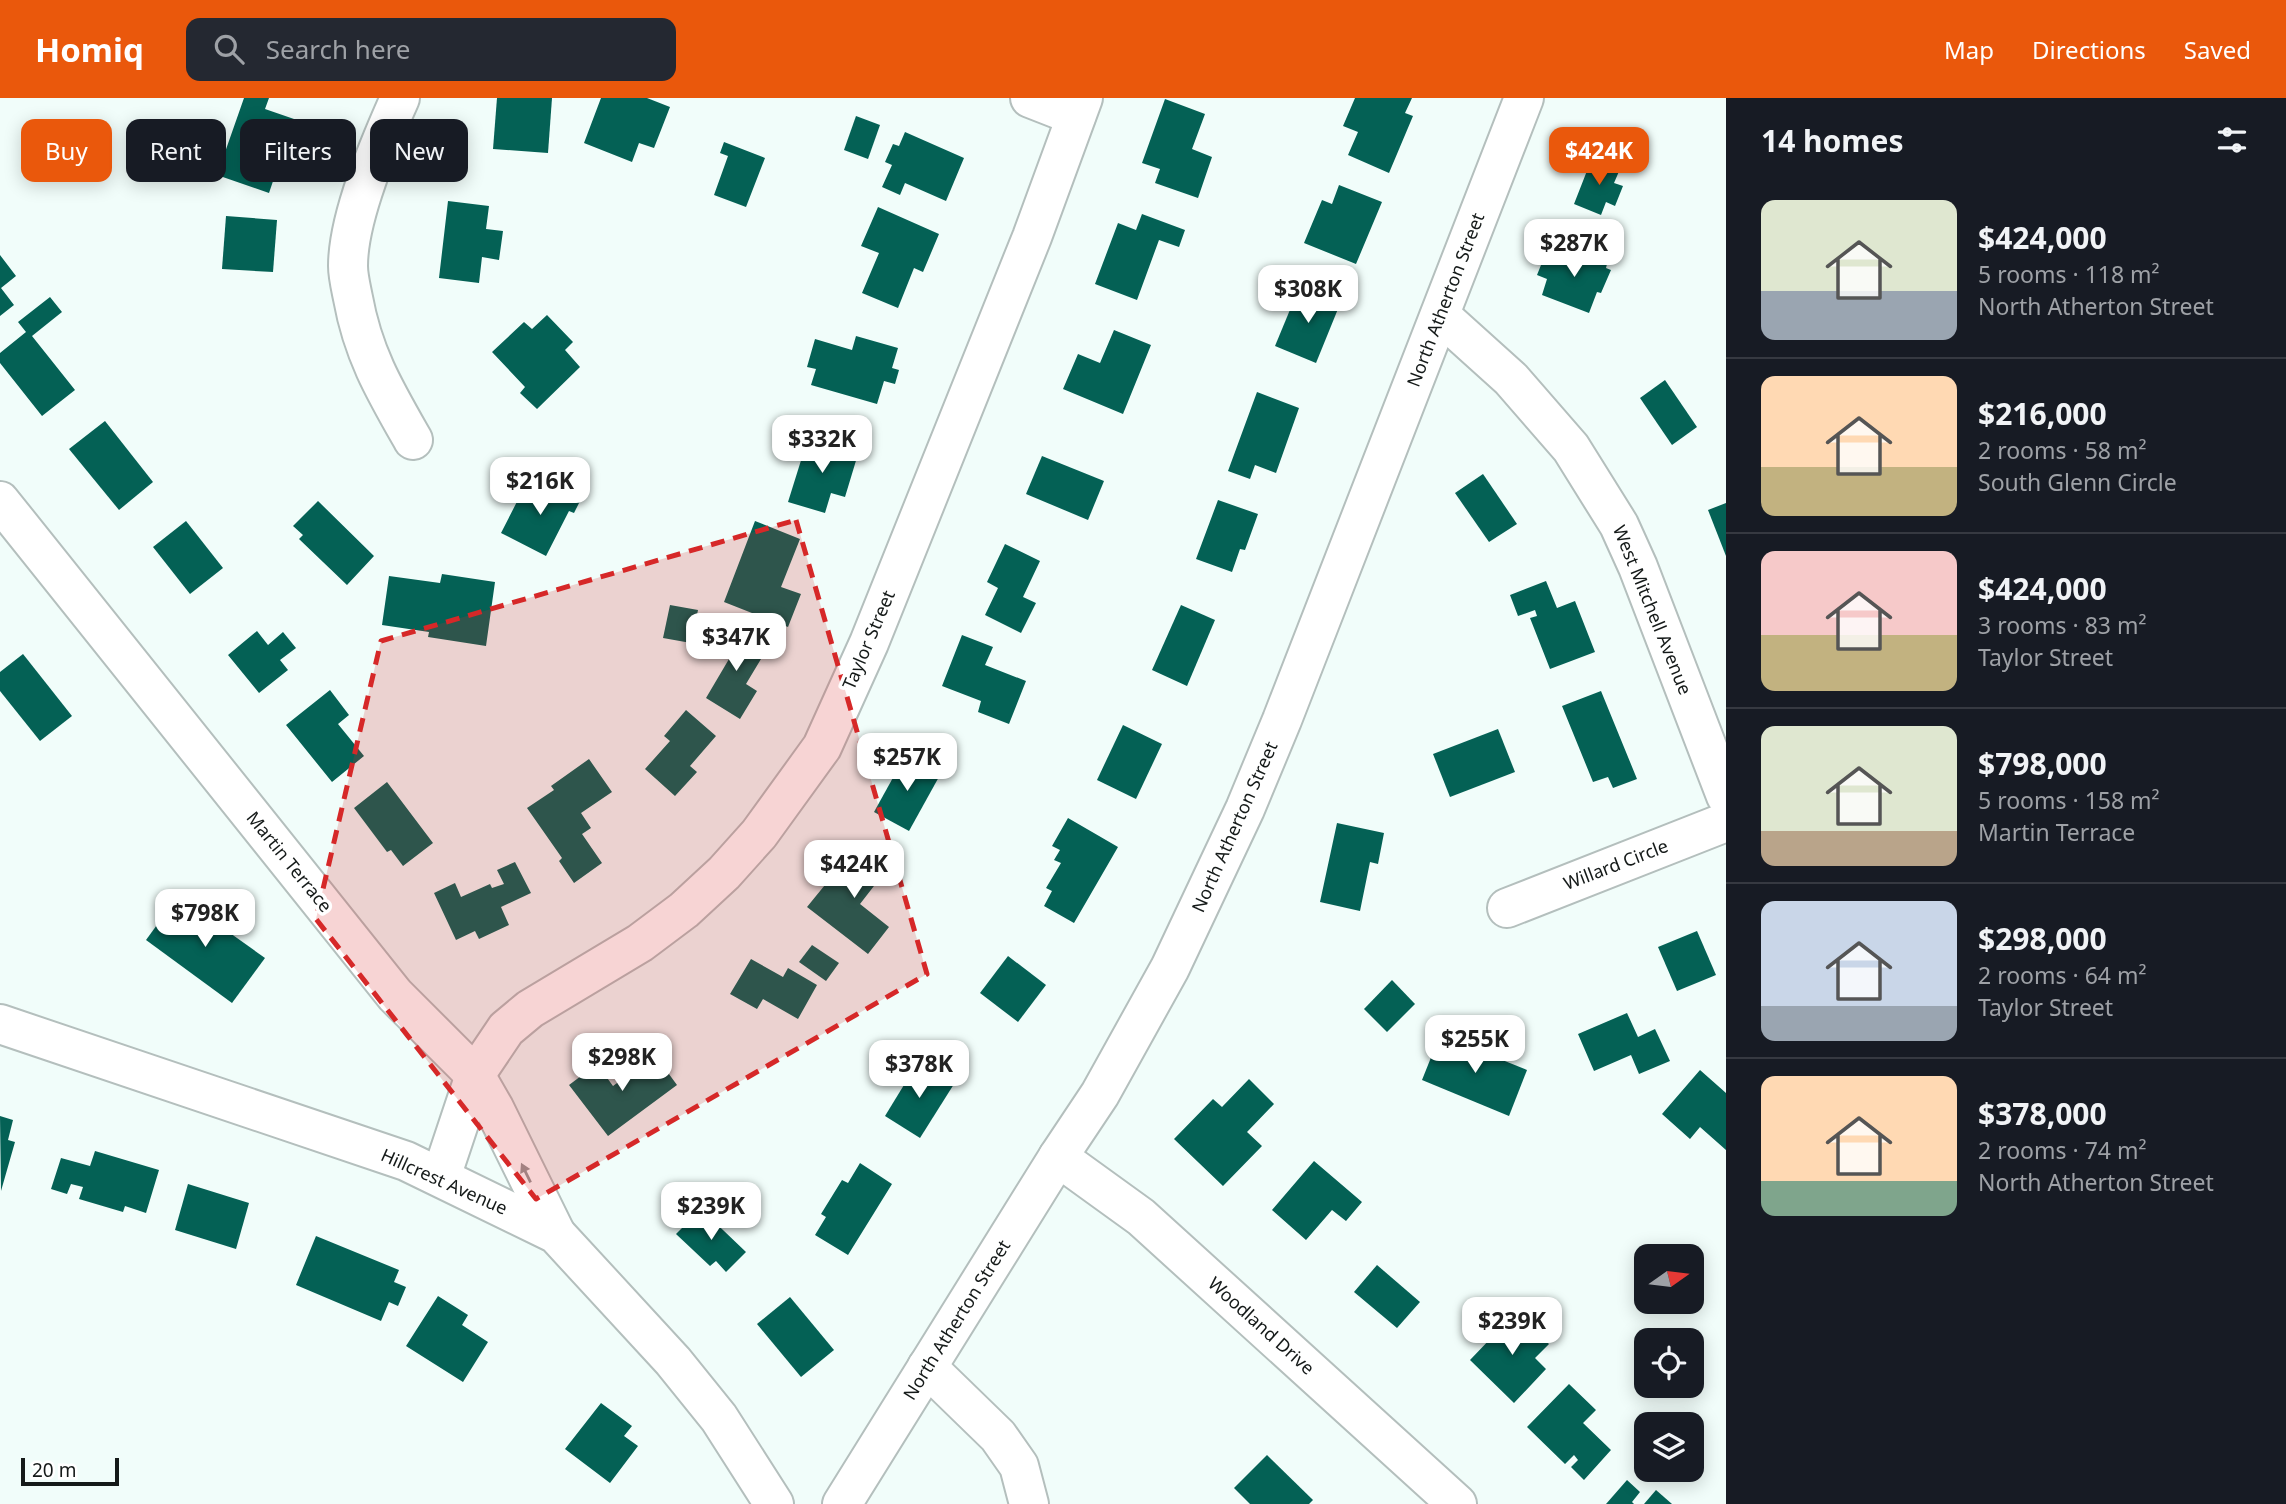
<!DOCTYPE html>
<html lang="en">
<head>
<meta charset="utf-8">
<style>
	body { margin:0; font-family:"Noto Sans",sans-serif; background:#242831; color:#f1f3f6; height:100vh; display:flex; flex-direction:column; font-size:26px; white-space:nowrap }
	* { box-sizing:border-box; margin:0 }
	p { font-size:23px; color:#9ea1a6 }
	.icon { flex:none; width:38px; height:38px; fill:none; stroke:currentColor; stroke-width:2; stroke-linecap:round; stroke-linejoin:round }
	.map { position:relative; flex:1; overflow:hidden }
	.panel { display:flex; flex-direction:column; background:#171b24; width:560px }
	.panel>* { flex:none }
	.top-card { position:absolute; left:21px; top:21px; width:665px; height:63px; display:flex; gap:14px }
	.needle { width:46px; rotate:76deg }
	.buttons { position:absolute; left:1634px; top:1146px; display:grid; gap:14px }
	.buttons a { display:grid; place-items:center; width:70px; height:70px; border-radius:14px; background:#171b24; box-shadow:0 4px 18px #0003; font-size:35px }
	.scale { position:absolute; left:21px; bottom:18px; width:98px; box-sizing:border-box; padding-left:7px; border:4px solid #151a19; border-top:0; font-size:19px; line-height:24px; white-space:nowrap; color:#151a19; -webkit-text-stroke:5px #fff; paint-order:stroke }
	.price { position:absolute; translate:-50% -60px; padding:0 16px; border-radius:14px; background:#fff; color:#222; font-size:23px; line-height:46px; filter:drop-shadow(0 2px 4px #0008) }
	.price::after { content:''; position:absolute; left:50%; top:42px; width:21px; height:16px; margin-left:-10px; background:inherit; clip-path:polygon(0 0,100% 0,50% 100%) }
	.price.on { background:#ea580c; color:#fff }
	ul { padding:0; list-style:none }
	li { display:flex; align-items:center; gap:21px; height:175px; padding:0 35px }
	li+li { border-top:2px solid #363941 }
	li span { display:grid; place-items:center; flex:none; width:196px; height:140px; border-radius:14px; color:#555 }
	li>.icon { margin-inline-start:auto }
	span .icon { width:84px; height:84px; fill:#fffc; stroke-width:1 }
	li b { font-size:30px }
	h2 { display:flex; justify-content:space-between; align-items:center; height:84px; padding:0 35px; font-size:30px }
	.pill { padding:0 24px; border-radius:14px; background:#171b24; box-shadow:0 4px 18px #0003; font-size:24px; line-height:63px }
	.pill.on { background:#ea580c; color:#fff }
	header { display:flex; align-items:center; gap:42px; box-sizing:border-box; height:98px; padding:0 35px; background:#ea580c; color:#fff }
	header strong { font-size:33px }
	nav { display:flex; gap:38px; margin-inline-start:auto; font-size:24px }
	.search { width:490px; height:63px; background:#242831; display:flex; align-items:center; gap:18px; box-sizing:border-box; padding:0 24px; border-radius:14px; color:#9ea1a6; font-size:26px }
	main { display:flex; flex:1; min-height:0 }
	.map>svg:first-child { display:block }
	.building { fill:#046155 }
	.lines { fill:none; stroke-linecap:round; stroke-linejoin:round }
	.minor-casing { stroke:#b4bfbd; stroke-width:42 }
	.major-casing { stroke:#b4bfbd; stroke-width:42 }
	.minor { stroke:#fff; stroke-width:38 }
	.major { stroke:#fff; stroke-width:38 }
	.oneway { fill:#969898 }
	.marked { fill:#d62828; fill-opacity:0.2; stroke:#d62828; stroke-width:5; stroke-dasharray:14 9; stroke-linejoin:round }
	.labels { text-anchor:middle; stroke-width:7; stroke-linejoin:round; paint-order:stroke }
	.street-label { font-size:18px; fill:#151a19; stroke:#fff }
</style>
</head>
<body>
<header>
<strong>Homiq</strong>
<div class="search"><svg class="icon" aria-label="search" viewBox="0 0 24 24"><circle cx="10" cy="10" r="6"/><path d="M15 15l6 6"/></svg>Search here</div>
<nav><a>Map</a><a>Directions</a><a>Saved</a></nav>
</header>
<main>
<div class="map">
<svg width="1726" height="1406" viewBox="0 0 1726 1406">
	<rect width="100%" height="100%" fill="#f1fdfa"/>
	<g class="building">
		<polygon points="244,0 269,0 265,11 294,21 269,95 217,77"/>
		<polygon points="497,0 552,0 548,55 493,51"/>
		<polygon points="601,0 647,0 670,9 654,50 639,45 632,64 584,45"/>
		<polygon points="1355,0 1412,0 1405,15 1413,18 1389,75 1348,57 1358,34 1343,28"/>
		<polygon points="1165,1 1205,16 1192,51 1212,59 1198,100 1155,85 1160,71 1142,65"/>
		<polygon points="856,18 880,27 868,61 844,52"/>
		<polygon points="905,34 964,60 946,103 905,85 900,97 882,89 892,67 885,64 893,46 899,48"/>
		<polygon points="724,44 765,60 746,109 714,97 728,58 720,55"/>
		<polygon points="1592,60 1620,71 1614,85 1623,88 1615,108 1606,104 1601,117 1574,106"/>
		<polygon points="1339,87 1382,104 1356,166 1304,145 1322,102 1332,106"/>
		<polygon points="448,103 489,108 486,131 503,133 499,162 482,159 479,185 439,180"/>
		<polygon points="878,109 939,136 923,174 914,170 898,210 862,195 879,155 861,148"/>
		<polygon points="1142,116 1185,132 1179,149 1159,142 1137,202 1095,186 1118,125 1136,132"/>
		<polygon points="226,118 277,122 273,174 222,171"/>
		<polygon points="1560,148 1607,166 1606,170 1611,172 1601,195 1597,194 1589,215 1542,197 1547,181 1537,177 1543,162 1553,166"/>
		<polygon points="0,157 16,178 1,190 14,207 0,218"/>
		<polygon points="1299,190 1340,206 1316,265 1275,248"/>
		<polygon points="50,199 62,214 32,238 75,292 42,318 0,265 0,255 26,234 18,224"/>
		<polygon points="547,217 573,244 565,252 580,269 537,311 520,295 525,289 492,254 524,224 532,231"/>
		<polygon points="1114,232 1151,247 1123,316 1063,291 1078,256 1100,265"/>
		<polygon points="856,238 898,250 892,270 899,272 895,286 884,283 877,306 811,287 816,271 807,269 815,241 852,252"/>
		<polygon points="1665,282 1697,329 1672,347 1640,300"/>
		<polygon points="1257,294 1299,310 1276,375 1255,367 1250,381 1228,373"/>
		<polygon points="105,323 153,384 119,412 69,351"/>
		<polygon points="808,340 858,356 845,399 831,395 825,415 788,404"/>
		<polygon points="1042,358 1104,383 1088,422 1026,396"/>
		<polygon points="1483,376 1517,426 1489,444 1455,395"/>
		<polygon points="551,383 582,399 574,415 569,413 546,458 501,435 525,388 543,398"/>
		<polygon points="1218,402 1258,416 1245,452 1240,451 1232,474 1196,461"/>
		<polygon points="318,403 374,458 347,487 299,441 303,437 293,428"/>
		<polygon points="1726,405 1726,458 1708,412"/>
		<polygon points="186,423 223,470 190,496 153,449"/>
		<polygon points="755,423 800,441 781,489 801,496 788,529 724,504"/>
		<polygon points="1005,446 1040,463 1023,499 1036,505 1021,535 985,517 998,490 987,484"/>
		<polygon points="442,476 495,484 486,548 428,539 429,534 382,527 389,478 440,485"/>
		<polygon points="1546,483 1557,510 1575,503 1595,554 1550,571 1530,520 1537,518 1535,512 1518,518 1510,497"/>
		<polygon points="670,507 698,512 691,545 663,540"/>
		<polygon points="1181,507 1215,522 1187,588 1152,572"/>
		<polygon points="731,529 767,551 746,586 757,593 740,621 706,600 729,561 716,553"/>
		<polygon points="257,533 268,547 283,534 296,550 280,562 288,572 259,595 228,557"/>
		<polygon points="962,537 993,549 985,567 1026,583 1009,626 978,614 981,603 942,588"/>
		<polygon points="23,556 72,618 40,643 0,593 0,574"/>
		<polygon points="330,592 349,617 338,626 364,658 332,684 286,627"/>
		<polygon points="1601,593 1637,681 1613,690 1608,679 1593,684 1562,608"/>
		<polygon points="686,612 716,638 690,668 697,674 675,698 645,671 670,643 664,638"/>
		<polygon points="1123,627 1162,646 1136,701 1097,682"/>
		<polygon points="1498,631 1515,674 1450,699 1433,656"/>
		<polygon points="905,658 940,677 909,733 874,714"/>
		<polygon points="589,661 612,694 581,715 591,730 582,736 602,765 574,785 559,763 562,760 527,710 554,692 551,688"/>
		<polygon points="387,684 433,745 403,768 391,752 387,754 354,710"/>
		<polygon points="1068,720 1118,749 1074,825 1044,808 1052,793 1046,790 1061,765 1054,762 1060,752 1052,748"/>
		<polygon points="1337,725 1384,735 1378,766 1370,764 1360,813 1320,804"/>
		<polygon points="865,745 891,766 860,806 889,829 868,856 807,809 829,782 833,785"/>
		<polygon points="515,764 531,795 501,809 509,827 479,841 475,833 456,842 434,795 455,785 461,799 490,786 492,790 504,786 497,772"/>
		<polygon points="178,798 265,860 232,905 146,842"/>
		<polygon points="1697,833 1716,877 1677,893 1658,849"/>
		<polygon points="812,847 839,865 826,883 799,864"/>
		<polygon points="1008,858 1046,887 1018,924 980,895"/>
		<polygon points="751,861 783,879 788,870 817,887 798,921 763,901 757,911 730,896"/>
		<polygon points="1392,882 1415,906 1387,934 1364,911"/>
		<polygon points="1627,915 1638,939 1655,931 1670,963 1639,976 1631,957 1594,973 1578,936"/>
		<polygon points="1440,937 1527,972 1509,1018 1422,982"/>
		<polygon points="655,957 677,987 608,1038 569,987 597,966 613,988"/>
		<polygon points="918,964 954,986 920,1040 885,1018"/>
		<polygon points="1700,972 1726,995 1726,1052 1700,1029 1690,1041 1662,1016"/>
		<polygon points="1249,981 1274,1006 1247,1034 1262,1048 1223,1088 1174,1041 1213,1001 1222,1009"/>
		<polygon points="0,1018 13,1022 8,1042 15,1044 1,1093"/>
		<polygon points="95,1053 159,1072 146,1115 125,1108 123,1114 79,1101 83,1089 71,1086 67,1096 51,1091 61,1060 90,1068"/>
		<polygon points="1314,1063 1362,1104 1346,1123 1332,1112 1306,1142 1272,1112"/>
		<polygon points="860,1065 892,1086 848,1157 815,1137 826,1119 821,1116 842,1082 848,1085"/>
		<polygon points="188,1086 249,1105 236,1151 175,1132"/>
		<polygon points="701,1111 746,1154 726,1174 716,1163 710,1168 676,1136"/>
		<polygon points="316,1138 399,1172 394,1184 406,1189 398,1208 389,1204 381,1223 296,1187"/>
		<polygon points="1377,1167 1420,1204 1397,1230 1354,1194"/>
		<polygon points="438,1198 468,1217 462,1227 488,1244 463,1284 406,1248"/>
		<polygon points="790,1199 834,1252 801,1279 757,1226"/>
		<polygon points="1516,1214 1549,1246 1535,1260 1546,1271 1514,1305 1470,1262"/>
		<polygon points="1569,1286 1596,1312 1583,1325 1611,1352 1584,1382 1571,1369 1578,1362 1574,1357 1565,1366 1527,1329"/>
		<polygon points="601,1305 632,1328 624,1338 638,1348 610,1385 565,1351"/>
		<polygon points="1267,1357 1313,1402 1309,1406 1250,1406 1234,1390"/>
		<polygon points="1627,1382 1640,1394 1632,1404 1634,1406 1606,1406"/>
		<polygon points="1656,1392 1672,1406 1644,1406"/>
	</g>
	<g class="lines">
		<g class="minor-casing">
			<g id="minor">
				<path d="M400,0c-20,45 -52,119 -52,168 0,10 3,22 5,32 10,56 32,93 60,142"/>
				<polyline points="1030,0 1076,18"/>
				<polyline points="1440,217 1511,281 1571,350 1619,427 1638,469 1726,698"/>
				<polyline points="0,403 395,897 475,977 494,1010 556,1136"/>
				<polyline points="1507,810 1726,724"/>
				<polyline points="0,926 406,1063 556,1136 673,1263 719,1320 774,1406"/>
				<polyline points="1058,1059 1141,1119 1457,1406"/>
				<polyline points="441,1079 475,977 506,931 530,911 640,845 684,812 724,775 759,736 822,649 869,545 1032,139 1083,0"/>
				<polyline points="927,1269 998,1338 1019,1368 1029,1406"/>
			</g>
		</g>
		<g class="major-casing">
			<polyline id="major" points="842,1406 1058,1059 1100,996 1170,870 1245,711 1282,622 1524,0"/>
		</g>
		<use href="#minor" class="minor"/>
		<use href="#major" class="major"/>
	</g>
	<defs><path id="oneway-solid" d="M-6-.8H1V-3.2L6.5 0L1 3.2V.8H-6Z" transform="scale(1.75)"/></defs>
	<use class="oneway" href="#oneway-solid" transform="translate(526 1075) rotate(-116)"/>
	<path class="marked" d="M796,422l131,454 -391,225 -220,-280 65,-278z"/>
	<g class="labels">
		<g class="street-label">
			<text transform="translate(1446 202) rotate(-69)" y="6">North Atherton Street</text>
			<text transform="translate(1652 512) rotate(68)" y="6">West Mitchell Avenue</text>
			<text transform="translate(869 542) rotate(-67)" y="6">Taylor Street</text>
			<text transform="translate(1235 729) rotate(-66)" y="6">North Atherton Street</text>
			<text transform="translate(289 764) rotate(51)" y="6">Martin Terrace</text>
			<text transform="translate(1616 767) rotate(-21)" y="6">Willard Circle</text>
			<text transform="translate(444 1084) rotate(24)" y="6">Hillcrest Avenue</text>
			<text transform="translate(957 1222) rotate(-58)" y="6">North Atherton Street</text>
			<text transform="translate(1261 1228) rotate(42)" y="6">Woodland Drive</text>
		</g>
	</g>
</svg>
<div class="buttons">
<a><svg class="needle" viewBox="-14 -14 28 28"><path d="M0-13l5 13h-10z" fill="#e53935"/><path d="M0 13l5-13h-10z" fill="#9ea1a6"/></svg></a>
<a><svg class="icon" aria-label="locate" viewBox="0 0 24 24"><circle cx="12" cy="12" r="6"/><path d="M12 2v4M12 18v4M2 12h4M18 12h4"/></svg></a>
<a><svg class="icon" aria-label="layers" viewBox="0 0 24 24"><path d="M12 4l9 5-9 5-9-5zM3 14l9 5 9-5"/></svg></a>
</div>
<div class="scale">20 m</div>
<b class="price on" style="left:1599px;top:89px">$424K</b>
<b class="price" style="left:1574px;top:181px">$287K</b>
<b class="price" style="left:1308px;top:227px">$308K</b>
<b class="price" style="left:822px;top:377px">$332K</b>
<b class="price" style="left:540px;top:419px">$216K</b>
<b class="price" style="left:736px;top:575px">$347K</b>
<b class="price" style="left:907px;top:695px">$257K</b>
<b class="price" style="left:854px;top:802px">$424K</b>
<b class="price" style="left:205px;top:851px">$798K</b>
<b class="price" style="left:1475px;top:977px">$255K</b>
<b class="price" style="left:622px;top:995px">$298K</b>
<b class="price" style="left:919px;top:1002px">$378K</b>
<b class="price" style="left:711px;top:1144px">$239K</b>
<b class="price" style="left:1512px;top:1259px">$239K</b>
<div class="top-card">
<a class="pill on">Buy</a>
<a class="pill">Rent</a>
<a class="pill">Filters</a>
<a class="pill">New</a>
</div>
</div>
<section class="panel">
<h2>14 homes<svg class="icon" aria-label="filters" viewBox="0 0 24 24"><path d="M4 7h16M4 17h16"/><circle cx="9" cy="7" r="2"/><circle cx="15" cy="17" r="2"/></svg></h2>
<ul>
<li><span style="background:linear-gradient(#dfe7d0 65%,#9aa5b1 0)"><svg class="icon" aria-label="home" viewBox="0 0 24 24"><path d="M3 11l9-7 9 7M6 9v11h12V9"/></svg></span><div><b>$424,000</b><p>5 rooms · 118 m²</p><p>North Atherton Street</p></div></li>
<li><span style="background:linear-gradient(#ffd9b3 65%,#c2b280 0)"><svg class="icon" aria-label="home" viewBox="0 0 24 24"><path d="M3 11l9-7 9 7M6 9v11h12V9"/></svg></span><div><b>$216,000</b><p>2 rooms · 58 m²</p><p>South Glenn Circle</p></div></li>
<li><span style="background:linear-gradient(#f6c9c9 60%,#c2b280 0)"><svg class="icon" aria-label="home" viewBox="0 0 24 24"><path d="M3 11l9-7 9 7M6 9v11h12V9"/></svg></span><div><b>$424,000</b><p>3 rooms · 83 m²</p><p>Taylor Street</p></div></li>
<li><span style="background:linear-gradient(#dfe7d0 75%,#b9a48a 0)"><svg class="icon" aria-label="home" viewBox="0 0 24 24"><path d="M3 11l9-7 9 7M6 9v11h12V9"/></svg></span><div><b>$798,000</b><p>5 rooms · 158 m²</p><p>Martin Terrace</p></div></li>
<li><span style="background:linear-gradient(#c9d6e8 75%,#9aa5b1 0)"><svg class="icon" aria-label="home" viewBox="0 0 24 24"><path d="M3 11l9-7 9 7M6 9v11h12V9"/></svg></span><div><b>$298,000</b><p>2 rooms · 64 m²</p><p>Taylor Street</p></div></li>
<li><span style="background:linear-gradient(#ffd9b3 75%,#7fa58c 0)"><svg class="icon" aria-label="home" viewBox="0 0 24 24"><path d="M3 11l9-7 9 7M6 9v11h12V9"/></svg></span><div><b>$378,000</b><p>2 rooms · 74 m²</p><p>North Atherton Street</p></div></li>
</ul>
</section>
</main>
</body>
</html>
